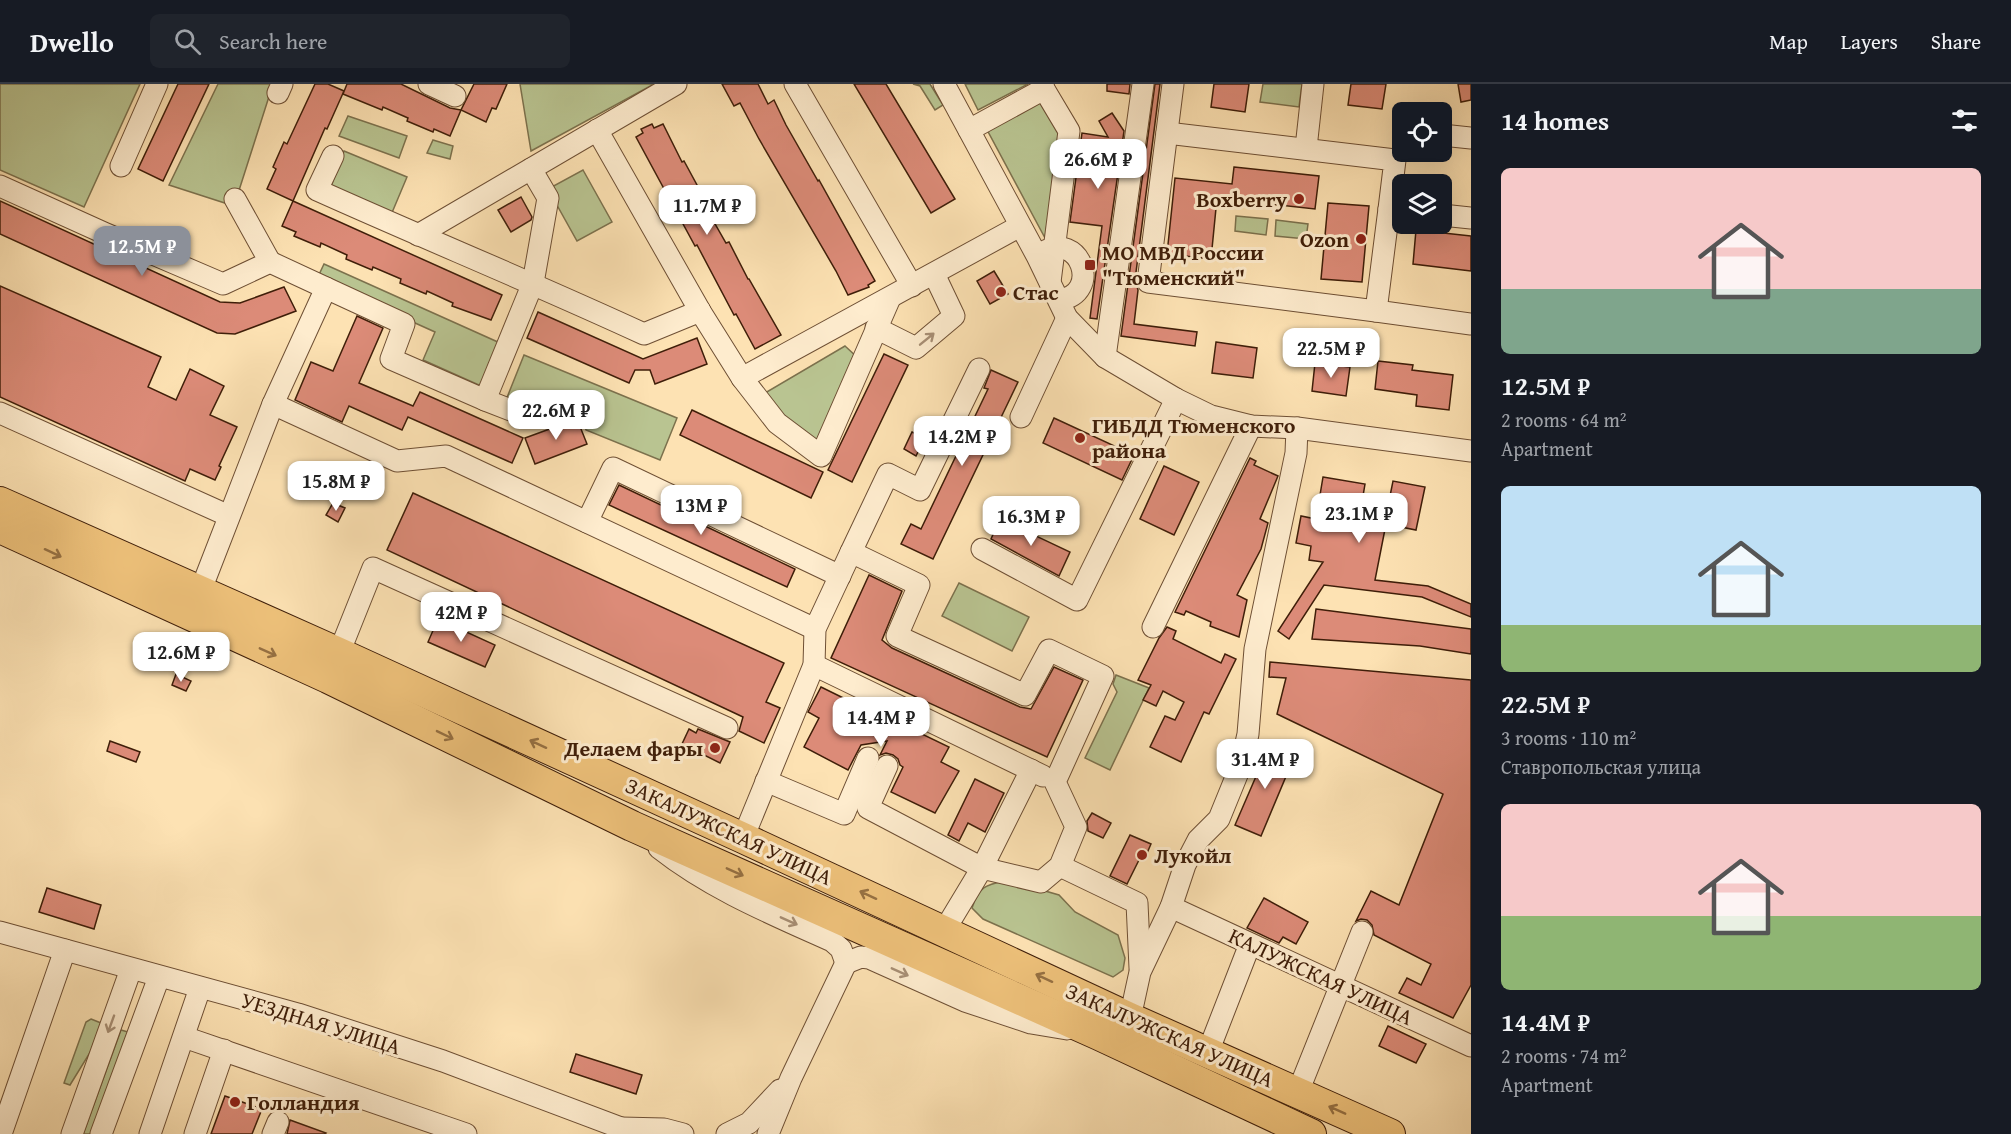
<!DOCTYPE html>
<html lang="en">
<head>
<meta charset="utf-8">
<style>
	body { margin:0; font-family:"Gentium Book Plus",serif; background:#20242c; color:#f1f3f6; height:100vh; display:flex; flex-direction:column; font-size:22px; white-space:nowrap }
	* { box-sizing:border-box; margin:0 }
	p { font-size:20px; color:#9ea1a6 }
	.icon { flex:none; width:33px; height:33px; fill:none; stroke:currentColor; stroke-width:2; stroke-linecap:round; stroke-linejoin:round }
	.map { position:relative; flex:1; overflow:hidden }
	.drawer { display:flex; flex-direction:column; background:#171b24; width:540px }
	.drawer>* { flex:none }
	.fabs { position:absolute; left:1392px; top:18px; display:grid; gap:12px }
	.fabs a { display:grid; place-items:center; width:60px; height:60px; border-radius:9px; background:#171b24; box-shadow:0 6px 24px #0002; font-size:30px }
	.price { position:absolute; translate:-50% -51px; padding:0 14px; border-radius:12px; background:#fff; color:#222; font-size:20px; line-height:39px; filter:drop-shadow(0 2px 3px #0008) }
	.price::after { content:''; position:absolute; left:50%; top:36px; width:18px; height:14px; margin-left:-9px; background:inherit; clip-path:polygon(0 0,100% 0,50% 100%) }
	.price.current { background:#8c9099; color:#fff }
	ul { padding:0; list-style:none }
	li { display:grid; align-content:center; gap:12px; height:318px; padding:0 30px }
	li span { display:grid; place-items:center; height:186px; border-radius:9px; color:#555 }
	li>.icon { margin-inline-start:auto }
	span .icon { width:108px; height:108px; fill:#fffc; stroke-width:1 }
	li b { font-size:26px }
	h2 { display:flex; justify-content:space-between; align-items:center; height:72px; padding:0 30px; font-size:26px }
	header { display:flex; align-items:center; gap:36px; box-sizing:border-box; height:84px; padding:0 30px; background:#171b24; border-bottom:2px solid #363941 }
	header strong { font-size:28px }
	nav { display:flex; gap:33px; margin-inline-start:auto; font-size:21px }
	.search { width:420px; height:54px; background:#20242c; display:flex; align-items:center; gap:15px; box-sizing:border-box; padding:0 21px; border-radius:9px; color:#9ea1a6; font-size:22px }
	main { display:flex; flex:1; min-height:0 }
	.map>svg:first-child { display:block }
	.green { fill:#b9c491; stroke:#7c714d; stroke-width:1.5 }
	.building { fill:#dc8b78; stroke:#3f1e09; stroke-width:1.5 }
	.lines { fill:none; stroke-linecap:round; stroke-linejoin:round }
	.minor-casing { stroke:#6e4f34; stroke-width:23 }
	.highway-casing { stroke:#3f1e09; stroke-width:32 }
	.minor { stroke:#feecce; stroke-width:21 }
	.highway { stroke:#eec17a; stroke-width:30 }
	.oneway { stroke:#a88f75 }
	.oneway2 { stroke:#967042 }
	.poi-dot { fill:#8f2418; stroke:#feecce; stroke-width:2 }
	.labels { text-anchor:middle; stroke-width:6; stroke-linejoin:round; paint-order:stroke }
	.poi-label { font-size:22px; font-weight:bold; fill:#3f1e09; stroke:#feecce; text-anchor:start }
	.street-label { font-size:22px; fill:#3f1e09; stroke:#feecce }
</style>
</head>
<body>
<header>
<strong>Dwello</strong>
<div class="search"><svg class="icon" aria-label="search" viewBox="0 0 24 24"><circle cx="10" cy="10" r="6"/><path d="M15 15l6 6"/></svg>Search here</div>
<nav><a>Map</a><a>Layers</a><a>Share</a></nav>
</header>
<main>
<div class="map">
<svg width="1471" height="1050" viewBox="0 0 1471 1050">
	<rect width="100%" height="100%" fill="#fde2b3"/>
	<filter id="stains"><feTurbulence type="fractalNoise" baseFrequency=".00333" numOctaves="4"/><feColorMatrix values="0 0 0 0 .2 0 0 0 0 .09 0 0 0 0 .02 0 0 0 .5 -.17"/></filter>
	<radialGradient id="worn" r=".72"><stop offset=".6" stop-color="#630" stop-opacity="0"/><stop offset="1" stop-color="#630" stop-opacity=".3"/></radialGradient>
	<g class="green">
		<polygon points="0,0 140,0 84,123 0,86"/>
		<polygon points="218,0 273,0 234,122 169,101"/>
		<polygon points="520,0 654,0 531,67"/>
		<polygon points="913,0 930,0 943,21 935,26 920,2"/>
		<polygon points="965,0 1028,0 978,26"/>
		<polygon points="1263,0 1302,0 1299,23 1260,18"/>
		<polygon points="1043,12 1060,48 1045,154 985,42"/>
		<polygon points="348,32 407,52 399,74 339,52"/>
		<polygon points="433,56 453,62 450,75 427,69"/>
		<polygon points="344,67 407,93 391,131 330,105"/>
		<polygon points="583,86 612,138 577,157 548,105"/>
		<polygon points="1236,132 1268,135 1266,151 1235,147"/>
		<polygon points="1276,136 1308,140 1306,155 1275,152"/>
		<polygon points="324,180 500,259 481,302 423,276 435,248 317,195"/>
		<polygon points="845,262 859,275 820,363 781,334 765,309"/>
		<polygon points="524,271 677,334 660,376 586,346 576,310 526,325 506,316"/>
		<polygon points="959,499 1029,533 1012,567 942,532"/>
		<polygon points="1116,591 1149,604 1110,686 1085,674 1117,608 1113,600"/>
		<path d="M1007,796l52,15 16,17 43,23 7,23 -2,12 -10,7 -130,-58 -11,-11c7,-22 14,-23 35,-28z"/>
		<polygon points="91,935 101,939 91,967 70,1001 64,999 86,938"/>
		<polygon points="121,946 128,948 91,1050 83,1050"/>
	</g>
	<g class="building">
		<polygon points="178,0 209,0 163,97 138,85"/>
		<polygon points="315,0 328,0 344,7 327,45 325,44 293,117 267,105 276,85 273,83 284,58 287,60"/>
		<polygon points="347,0 401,0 450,24 461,26 450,52 434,45 433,48 407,37 408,34 383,23 382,26 343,10"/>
		<polygon points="474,0 507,0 496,25 492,24 486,38 461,26"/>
		<polygon points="722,0 758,0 768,20 774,16 786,41 818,97 819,96 875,197 868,201 869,203 848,211 836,187 759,55 740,19 734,22"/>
		<polygon points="854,0 886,0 955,115 931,129"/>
		<polygon points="1107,0 1130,0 1129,10 1107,7"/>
		<polygon points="1155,0 1160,0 1135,196 1138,206 1134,240 1197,248 1195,262 1121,252"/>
		<polygon points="1214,0 1249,0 1245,28 1211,23"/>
		<polygon points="1351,0 1386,0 1382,25 1348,21"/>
		<polygon points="1458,0 1471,0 1471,16 1461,18"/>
		<polygon points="1112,29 1124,47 1097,235 1090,234 1102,142 1070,138 1082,49 1108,53 1099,37"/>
		<polygon points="652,40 654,44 663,40 682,78 684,77 697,101 694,103 726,159 729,158 748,195 749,195 781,251 755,265 736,230 734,231 697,161 695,162 636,53 643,49 641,45"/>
		<polygon points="1234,83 1319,92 1315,125 1217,114 1211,175 1167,170 1175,94 1232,100"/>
		<polygon points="521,113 532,133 531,136 511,148 498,126"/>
		<polygon points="0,117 220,218 240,219 284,203 296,227 235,250 217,249 0,150"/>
		<polygon points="293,117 502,211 491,236 452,222 453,219 427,207 426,210 400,199 401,195 373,183 372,186 346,175 347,171 321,159 320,163 294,152 296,148 282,142"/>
		<polygon points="1328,119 1369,122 1362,198 1321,195"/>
		<polygon points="1416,146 1471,152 1471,187 1413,180"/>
		<polygon points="994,187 1008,210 990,220 977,197"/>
		<polygon points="0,202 161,273 148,303 176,316 190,285 224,302 210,331 237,343 219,382 221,383 215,396 190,385 185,397 0,313"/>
		<polygon points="538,228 643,275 697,254 707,280 655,300 650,286 635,286 629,299 527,254"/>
		<polygon points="357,232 383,244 359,299 413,322 420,308 523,354 512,379 408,333 402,346 349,322 342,338 295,316 311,278 333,287"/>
		<polygon points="1216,258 1257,264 1253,294 1212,289"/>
		<polygon points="884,270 908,281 852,398 828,386"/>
		<polygon points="1378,277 1413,281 1412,286 1453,291 1449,326 1416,322 1417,311 1375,305"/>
		<polygon points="1315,279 1350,283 1346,312 1312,307"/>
		<polygon points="991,286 1018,298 933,475 901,460 911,440 921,445 988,305 984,304"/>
		<polygon points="692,326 823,388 811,414 680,351"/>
		<polygon points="1054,334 1134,371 1122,396 1043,359"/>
		<polygon points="577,335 587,360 535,380 525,354"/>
		<polygon points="912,348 925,354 916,372 904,365"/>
		<polygon points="1250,374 1256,377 1254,381 1278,392 1260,435 1268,439 1261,465 1237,511 1247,516 1239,553 1210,542 1211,538 1186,527 1184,531 1175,528"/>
		<polygon points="1164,382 1199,398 1174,451 1140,435"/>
		<polygon points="1323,393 1365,400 1363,412 1389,417 1393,397 1425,403 1416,446 1386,440 1375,496 1428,502 1471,520 1471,533 1422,513 1324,501 1289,555 1278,547 1323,478 1309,476 1311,462 1296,459 1301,432 1316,435"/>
		<polygon points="619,401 795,485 787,503 609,421"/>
		<polygon points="413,409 784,579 766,618 780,624 764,659 739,647 743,633 387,466"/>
		<polygon points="333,419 345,424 338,438 326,431"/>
		<polygon points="1000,435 1070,468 1059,492 991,455"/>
		<polygon points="869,491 902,507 882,556 892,564 1020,623 1031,625 1054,583 1083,596 1047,673 831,574"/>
		<polygon points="1316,525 1471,545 1471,570 1420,562 1312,555"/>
		<polygon points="438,535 495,561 485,583 428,558"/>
		<polygon points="1167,543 1176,547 1173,555 1221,579 1225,570 1236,575 1209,630 1204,628 1181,678 1150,663 1165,632 1175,636 1184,618 1163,607 1156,622 1143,616 1151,601 1138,596 1159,554"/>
		<polygon points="1270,578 1471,596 1471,901 1453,934 1399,909 1407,894 1421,901 1431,880 1374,851 1372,841 1367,836 1361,835 1356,837 1371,807 1399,821 1443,710 1277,630 1286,594 1269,593"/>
		<polygon points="176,590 191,597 186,607 172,601"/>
		<polygon points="821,603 894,639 895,637 949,663 941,678 959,687 935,729 891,708 903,683 900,681 898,675 893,671 886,669 880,671 887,657 861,661 848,686 804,663 819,634 808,628"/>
		<polygon points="689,645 696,649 698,645 730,658 720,679 682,660"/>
		<polygon points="110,657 140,668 136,678 107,667"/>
		<polygon points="1270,660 1295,671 1261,752 1235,741"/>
		<polygon points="975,695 1004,709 985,748 968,739 959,757 948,751"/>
		<polygon points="1092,729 1111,739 1103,754 1088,747 1087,737"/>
		<polygon points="1130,751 1151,760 1144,776 1140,774 1127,800 1110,792"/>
		<polygon points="47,804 101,821 94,845 39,828"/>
		<polygon points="1264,814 1308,838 1296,860 1283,853 1279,859 1247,844"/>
		<polygon points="1388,942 1426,960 1416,979 1379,962"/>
		<polygon points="576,970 642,991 636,1010 570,988"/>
		<polygon points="225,1012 262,1025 252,1050 211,1050"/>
		<polygon points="290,1036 326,1049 325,1050 287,1050"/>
	</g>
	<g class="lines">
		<g class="minor-casing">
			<g id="minor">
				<polyline points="429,0 455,12"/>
				<polyline points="795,0 912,202"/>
				<polyline points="944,0 1037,172 1067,234 1105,273 1176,315 1211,332 1251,342 1297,344 1471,367"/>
				<polyline points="1173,0 1148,198 1376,227"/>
				<polyline points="1044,5 1069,47 1050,198"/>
				<polyline points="278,9 282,0"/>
				<polyline points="597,46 700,227 742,294 777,339 821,372 890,214"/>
				<polyline points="969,46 1044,5 1042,0"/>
				<polyline points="1167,49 1395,76 1389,125 1402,127"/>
				<polyline points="1442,51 1471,54"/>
				<polyline points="1306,64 1313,0"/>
				<path d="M333,72l-16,34c109,49 219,94 327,144l56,-23"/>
				<polyline points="121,82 157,0"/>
				<polyline points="0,102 104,149 223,200 270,178 326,204"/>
				<polyline points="235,115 270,178"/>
				<polyline points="1389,125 1376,227 1471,240"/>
				<polyline points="1442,131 1471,134"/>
				<polyline points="418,151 676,0"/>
				<path d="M1042,169c38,-24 61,41 17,47"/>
				<polyline points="876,244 916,264 954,232 934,190"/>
				<polyline points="1105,273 1143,0"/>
				<polyline points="742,294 1020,142"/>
				<polyline points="485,316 526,332 559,322"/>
				<polyline points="273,320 397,377 446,372 815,545"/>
				<polyline points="0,329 229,432"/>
				<polyline points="1021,333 1067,234"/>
				<polyline points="587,438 613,384 840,492"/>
				<polyline points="982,465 1077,516 1176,315"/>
				<polyline points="851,468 888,390 920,406 979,285"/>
				<polyline points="200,508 273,320 326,204 404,240 391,275 485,316 533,199 548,114 531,85"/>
				<polyline points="1153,543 1251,342"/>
				<polyline points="339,569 373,484 727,644"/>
				<polyline points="814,581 1043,692"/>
				<polyline points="887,682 868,724 982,784 1031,686"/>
				<polyline points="766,697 844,730 868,674"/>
				<polyline points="743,754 814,581 815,545 851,468 919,501 897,552 1025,611 1049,566 1103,592 1055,698 1076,743 1060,782 1041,798 982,784 944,847"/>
				<path d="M659,764c52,41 113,66 173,93l9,8 5,14"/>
				<polyline points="1060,782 1137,819 1140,884"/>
				<polyline points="1171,823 1471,962"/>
				<polyline points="0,848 298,930 443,977 637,1050"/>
				<polyline points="846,879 861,873 869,874 965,917 1031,939 1067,945"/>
				<polyline points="1130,934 1140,888 1171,823 1185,781 1198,756 1219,735 1241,681 1248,650 1255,565 1296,369 1297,344"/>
				<polyline points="184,953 466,1050"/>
				<polyline points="1208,968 1250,860"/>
				<polyline points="1298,1008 1362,848"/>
				<polyline points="621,1044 664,1045 683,1050"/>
				<polyline points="1,1050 65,866"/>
				<polyline points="72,1050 131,885"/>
				<polyline points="101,1050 159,893"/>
				<polyline points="150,1050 200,904"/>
				<polyline points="195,1050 224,966"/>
				<polyline points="273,1050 278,1038"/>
				<polyline points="727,1050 749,1039 780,1006"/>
				<polyline points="768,1050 791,994 846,879"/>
			</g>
		</g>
		<g class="highway-casing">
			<g id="highway">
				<polyline points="0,418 339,569 743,754 1130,934 1390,1050"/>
				<polyline points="0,444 328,594 632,742 1099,951 1311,1050"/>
			</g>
		</g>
		<use href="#minor" class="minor"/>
		<use href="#highway" class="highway"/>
	</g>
	<defs><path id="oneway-shaft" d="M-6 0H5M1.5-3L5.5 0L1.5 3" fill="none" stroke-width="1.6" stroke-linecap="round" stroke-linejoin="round" transform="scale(1.5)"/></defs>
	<g class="oneway">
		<use href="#oneway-shaft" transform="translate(927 255) rotate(-39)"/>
		<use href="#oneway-shaft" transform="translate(789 837) rotate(24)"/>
		<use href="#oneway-shaft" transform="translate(900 888) rotate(24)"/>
		<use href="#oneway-shaft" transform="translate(111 940) rotate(110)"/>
	</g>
	<g class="oneway2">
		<use href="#oneway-shaft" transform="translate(53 469) rotate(25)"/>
		<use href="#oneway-shaft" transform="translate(268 568) rotate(24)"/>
		<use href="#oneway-shaft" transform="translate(445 651) rotate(26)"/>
		<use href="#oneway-shaft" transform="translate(538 660) rotate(-155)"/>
		<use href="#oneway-shaft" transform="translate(735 788) rotate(24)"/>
		<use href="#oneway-shaft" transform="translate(868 811) rotate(-155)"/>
		<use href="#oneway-shaft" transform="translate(1044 894) rotate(-155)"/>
		<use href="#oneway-shaft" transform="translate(1337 1026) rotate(-156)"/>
	</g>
	<g class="poi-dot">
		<circle cx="1299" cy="115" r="6"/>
		<circle cx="1361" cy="155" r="6"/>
		<rect x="1084" y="175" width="12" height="12" rx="3"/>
		<circle cx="1001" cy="208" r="6"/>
		<circle cx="1080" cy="354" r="6"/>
		<circle cx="715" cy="664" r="6"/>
		<circle cx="1142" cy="771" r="6"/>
		<circle cx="235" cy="1018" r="6"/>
	</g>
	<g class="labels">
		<g class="poi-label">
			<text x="1287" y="123" text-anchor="end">Boxberry</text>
			<text x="1349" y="163" text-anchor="end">Ozon</text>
			<text x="1102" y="176">МО МВД России<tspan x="1102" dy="25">"Тюменский"</tspan></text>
			<text x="1013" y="216">Стас</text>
			<text x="1092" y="349">ГИБДД Тюменского<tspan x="1092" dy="25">района</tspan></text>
			<text x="703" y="672" text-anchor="end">Делаем фары</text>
			<text x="1154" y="779">Лукойл</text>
			<text x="247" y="1026">Голландия</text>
		</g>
		<g class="street-label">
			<text transform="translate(729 747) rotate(25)" y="8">ЗАКАЛУЖСКАЯ УЛИЦА</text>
			<text transform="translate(1321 892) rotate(25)" y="8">КАЛУЖСКАЯ УЛИЦА</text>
			<text transform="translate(321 939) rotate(17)" y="8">УЕЗДНАЯ УЛИЦА</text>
			<text transform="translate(1170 951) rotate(24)" y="8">ЗАКАЛУЖСКАЯ УЛИЦА</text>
		</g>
	</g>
	<rect width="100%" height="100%" filter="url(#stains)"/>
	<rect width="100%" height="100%" fill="url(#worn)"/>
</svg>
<div class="fabs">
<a><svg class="icon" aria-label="locate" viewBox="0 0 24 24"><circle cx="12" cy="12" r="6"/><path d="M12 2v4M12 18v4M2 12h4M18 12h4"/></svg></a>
<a><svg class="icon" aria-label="layers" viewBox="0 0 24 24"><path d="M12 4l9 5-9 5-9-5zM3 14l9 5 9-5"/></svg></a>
</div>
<b class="price" style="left:1098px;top:106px">26.6M ₽</b>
<b class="price" style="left:707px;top:152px">11.7M ₽</b>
<b class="price current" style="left:142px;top:193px">12.5M ₽</b>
<b class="price" style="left:1331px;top:295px">22.5M ₽</b>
<b class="price" style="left:556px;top:357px">22.6M ₽</b>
<b class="price" style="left:962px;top:383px">14.2M ₽</b>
<b class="price" style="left:336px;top:428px">15.8M ₽</b>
<b class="price" style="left:701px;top:452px">13M ₽</b>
<b class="price" style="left:1359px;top:460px">23.1M ₽</b>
<b class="price" style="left:1031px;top:463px">16.3M ₽</b>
<b class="price" style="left:461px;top:559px">42M ₽</b>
<b class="price" style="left:181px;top:599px">12.6M ₽</b>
<b class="price" style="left:881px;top:664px">14.4M ₽</b>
<b class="price" style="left:1265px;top:706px">31.4M ₽</b>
</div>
<section class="drawer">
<h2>14 homes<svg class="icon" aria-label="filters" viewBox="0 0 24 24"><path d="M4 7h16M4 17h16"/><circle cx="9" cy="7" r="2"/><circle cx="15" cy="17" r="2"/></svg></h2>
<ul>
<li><span style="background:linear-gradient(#f6c9c9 65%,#7fa58c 0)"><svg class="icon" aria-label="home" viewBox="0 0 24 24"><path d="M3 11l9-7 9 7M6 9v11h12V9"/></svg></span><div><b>12.5M ₽</b><p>2 rooms · 64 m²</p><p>Apartment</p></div></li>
<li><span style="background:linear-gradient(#bfe0f5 75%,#8fb573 0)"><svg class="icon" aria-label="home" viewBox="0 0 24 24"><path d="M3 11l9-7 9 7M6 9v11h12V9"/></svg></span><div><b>22.5M ₽</b><p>3 rooms · 110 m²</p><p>Ставропольская улица</p></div></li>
<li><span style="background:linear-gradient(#f6c9c9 60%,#8fb573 0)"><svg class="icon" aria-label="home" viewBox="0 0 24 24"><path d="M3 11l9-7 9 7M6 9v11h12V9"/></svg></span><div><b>14.4M ₽</b><p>2 rooms · 74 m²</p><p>Apartment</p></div></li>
</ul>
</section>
</main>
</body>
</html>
